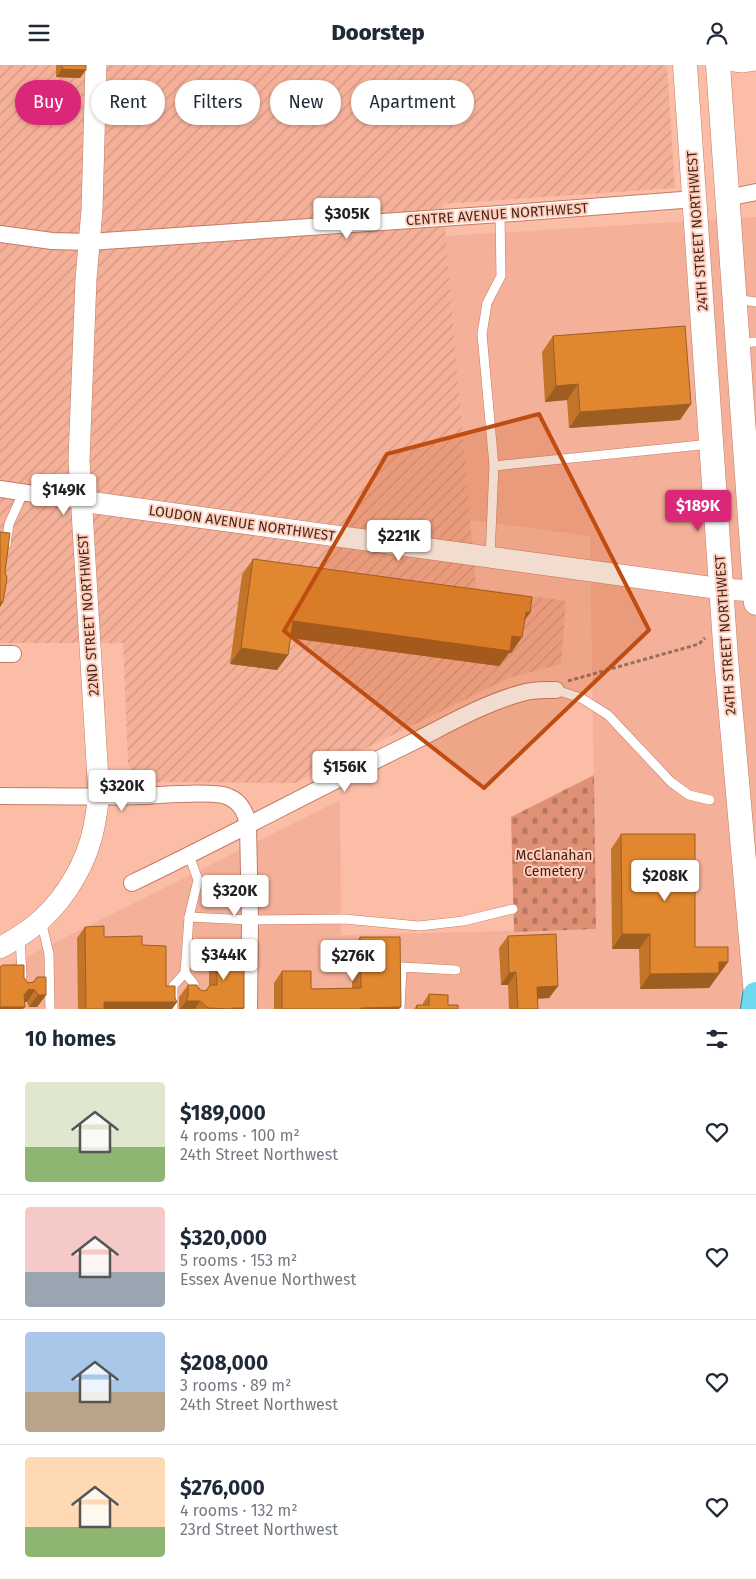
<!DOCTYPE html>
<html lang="en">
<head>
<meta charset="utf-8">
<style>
	body { margin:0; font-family:"Fira Sans",sans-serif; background:#f2f2f3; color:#1f2937; height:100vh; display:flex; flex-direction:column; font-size:19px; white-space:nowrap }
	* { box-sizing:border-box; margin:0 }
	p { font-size:16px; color:#747a83 }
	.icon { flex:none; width:28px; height:28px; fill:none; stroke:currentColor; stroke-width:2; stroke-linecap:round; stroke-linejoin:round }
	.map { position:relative; height:944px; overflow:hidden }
	.details { display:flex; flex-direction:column; background:#fff; flex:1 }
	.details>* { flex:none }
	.hud { position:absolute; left:15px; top:15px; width:500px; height:45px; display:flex; gap:10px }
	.price { position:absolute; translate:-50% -42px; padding:0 11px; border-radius:5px; background:#fff; color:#222; font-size:16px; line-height:32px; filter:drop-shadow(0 1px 2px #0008) }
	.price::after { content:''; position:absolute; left:50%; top:30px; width:15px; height:11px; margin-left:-8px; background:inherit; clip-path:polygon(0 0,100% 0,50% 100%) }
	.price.on { background:#db2777; color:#fff }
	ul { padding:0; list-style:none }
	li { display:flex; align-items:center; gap:15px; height:125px; padding:0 25px }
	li+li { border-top:1px solid #e0e1e3 }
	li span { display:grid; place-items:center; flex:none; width:140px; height:100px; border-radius:5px; color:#555 }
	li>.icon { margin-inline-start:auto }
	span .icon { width:60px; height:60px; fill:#fffc; stroke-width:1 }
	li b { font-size:21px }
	h2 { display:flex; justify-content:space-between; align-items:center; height:60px; padding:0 25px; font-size:21px }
	.pill { padding:0 18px; border-radius:22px; background:#fff; box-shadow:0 1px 4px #0004; font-size:18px; line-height:45px }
	.pill.on { background:#db2777; color:#fff }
	header { display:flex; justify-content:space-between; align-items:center; height:65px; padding:0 25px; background:#fff; font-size:22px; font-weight:800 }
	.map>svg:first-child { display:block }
	.built { fill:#f4b098 }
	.industrial { fill:url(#industrial-furrows) }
	.cemetery { fill:url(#cemetery-stones) }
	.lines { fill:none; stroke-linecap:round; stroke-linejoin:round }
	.service-casing { stroke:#c57b62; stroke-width:10 }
	.minor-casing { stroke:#c57b62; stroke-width:18 }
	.tertiary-casing { stroke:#c57b62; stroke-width:22 }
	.secondary-casing { stroke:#c57b62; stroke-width:25 }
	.primary-casing { stroke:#1f899f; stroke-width:28 }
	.path { stroke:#9a6d5d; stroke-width:3; stroke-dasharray:4 2.5; stroke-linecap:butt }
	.service { stroke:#fff; stroke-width:9 }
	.minor { stroke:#fff; stroke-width:16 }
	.tertiary { stroke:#fff; stroke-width:21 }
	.secondary { stroke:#fff; stroke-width:24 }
	.primary { stroke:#6dd8ef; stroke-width:26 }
	.wall { fill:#c27428 }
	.shaded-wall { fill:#9e5e21 }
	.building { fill:#e1872f; stroke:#9e5e21 }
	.marked { fill:#bf4c10; fill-opacity:0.2; stroke:#bf4c10; stroke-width:4; stroke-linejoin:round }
	.labels { text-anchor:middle; stroke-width:4; stroke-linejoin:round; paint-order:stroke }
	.street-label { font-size:14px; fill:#45271c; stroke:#ffcebd }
	.park-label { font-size:14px; fill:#471c0c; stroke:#ffcebd }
</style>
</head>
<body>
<header><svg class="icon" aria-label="menu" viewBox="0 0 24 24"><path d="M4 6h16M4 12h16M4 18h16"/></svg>Doorstep<svg class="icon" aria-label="person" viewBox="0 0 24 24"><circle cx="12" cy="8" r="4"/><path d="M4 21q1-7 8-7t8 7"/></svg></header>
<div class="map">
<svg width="756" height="944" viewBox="0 0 756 944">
	<defs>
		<pattern id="industrial-furrows" width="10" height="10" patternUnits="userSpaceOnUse" patternTransform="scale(1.25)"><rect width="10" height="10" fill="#f4b098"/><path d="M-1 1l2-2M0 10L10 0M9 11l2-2" fill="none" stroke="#d39782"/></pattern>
		<pattern id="cemetery-stones" width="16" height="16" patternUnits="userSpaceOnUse" patternTransform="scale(1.25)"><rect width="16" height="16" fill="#e09175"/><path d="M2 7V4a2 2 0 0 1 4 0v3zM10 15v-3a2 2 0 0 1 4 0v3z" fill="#b7765f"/></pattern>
	</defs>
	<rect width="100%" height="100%" fill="#fcbda7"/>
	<polygon class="built" points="756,152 756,925 740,927 740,944 0,944 0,905 340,735 341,870 596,864 590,471 470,455 446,171"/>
	<polygon class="industrial" points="0,0 667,0 675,123 443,139 476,523 566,536 561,599 509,613 295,718 155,717 135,711 128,699 123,578 0,578"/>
	<polygon class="cemetery" points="594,710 596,864 514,867 511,752"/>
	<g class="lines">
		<g class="service-casing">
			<g id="service">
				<polyline points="718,0 742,3 756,1"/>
				<polyline points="736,234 756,237"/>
				<polyline points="739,278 756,277"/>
				<polyline points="494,401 482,269 487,238 501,211 500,149"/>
				<polyline points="6,479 9,459 23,428"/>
				<polyline points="490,492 494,401 711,379"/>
				<polyline points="556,625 581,633 608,650 671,717 689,730 710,735"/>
				<polyline points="189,852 250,855 344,854 419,861 463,856 513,844"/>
				<polyline points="41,855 49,889 50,944"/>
				<polyline points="20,872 22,911"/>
				<polyline points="185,908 194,919 195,930"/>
				<polyline points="173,944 173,921 185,908 189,852 198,815 189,790"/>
				<polyline points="400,944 402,902 456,905"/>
			</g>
		</g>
		<g class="minor-casing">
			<g id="minor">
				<polyline points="727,133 756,127"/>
				<polyline points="0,169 52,176 89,177 500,149 695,134"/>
				<polyline points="0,424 81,436"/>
				<polyline points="0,589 13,589"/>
				<path d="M0,731c48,0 95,1 142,0 23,-1 61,-5 81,-1 16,4 23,16 25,31l2,94 -1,89"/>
				<path d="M132,818c94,-45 186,-95 279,-140 36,-18 73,-40 111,-50 11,-4 23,-3 34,-3"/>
			</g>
		</g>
		<g class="tertiary-casing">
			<g id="tertiary">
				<polyline points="81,436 722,524 756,526"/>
				<path d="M0,883c14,-8 29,-17 41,-28 26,-24 46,-58 53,-93 2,-10 3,-20 5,-30l-20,-337 7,-181 6,-69 4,-145"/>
			</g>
		</g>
		<g class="secondary-casing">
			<g id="secondary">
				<polyline points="685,0 726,593 756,930"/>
				<polyline points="718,0 756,538"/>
			</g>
		</g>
		<g class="primary-casing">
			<polyline id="primary" points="754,944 756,930"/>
		</g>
		<polyline class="path" points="568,616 699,579 705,573"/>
		<use href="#service" class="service"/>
		<use href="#minor" class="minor"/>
		<use href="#tertiary" class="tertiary"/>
		<use href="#secondary" class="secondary"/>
		<use href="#primary" class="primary"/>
	</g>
	<g class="wall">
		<polygon points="56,0 86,0 80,13 56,12"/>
		<polygon points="553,271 680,355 569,363 567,335 545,337 542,287"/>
		<polygon points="253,494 524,556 522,572 511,588 509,588 499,601 291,573 288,590 277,605 230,599 242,510"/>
		<polygon points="621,769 695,882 728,897 709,923 640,924 639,884 612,884 611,784"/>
		<polygon points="85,862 104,872 142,880 166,921 175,933 177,937 172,944 78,944 77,873"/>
		<polygon points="508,871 558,921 549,933 537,934 538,944 509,944 508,920 501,920 499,883"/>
		<polygon points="360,872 399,944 274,944 274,918 282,906 311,924 352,923 352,884"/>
		<polygon points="217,879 244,943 243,944 179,944 179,932 188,920 203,926 206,925 209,921 209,891"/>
		<polygon points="37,912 46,930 37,942 29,942 27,937 25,937 24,913 28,918 33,917"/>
		<polygon points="429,929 448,940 458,944 414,944 417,940 423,940 423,938"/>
	</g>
	<g class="shaded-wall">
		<polygon points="62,4 86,5 80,13 56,12"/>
		<polygon points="578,319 567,335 545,337 556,321"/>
		<polygon points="691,339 680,355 569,363 580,347"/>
		<polygon points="0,537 3,537 0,542"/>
		<polygon points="526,547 530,548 519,563"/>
		<polygon points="293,556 512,571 522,572 511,588 509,588 499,601 282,572"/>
		<polygon points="241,583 288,590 277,605 230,599"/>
		<polygon points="622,869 650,869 639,884 612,884"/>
		<polygon points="719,897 728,897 709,923 640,924 650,909"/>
		<polygon points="516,907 508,920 501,920 509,908"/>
		<polygon points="558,921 549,933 528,934 537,922"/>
		<polygon points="29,924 35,925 27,937 20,936"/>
		<polygon points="38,930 46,930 37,942 29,942"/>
		<polygon points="186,936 200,936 195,944 180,944"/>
		<polygon points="104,937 177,937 172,944 86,944"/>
		<polygon points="0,942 25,942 23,944 0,944"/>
		<polygon points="401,942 399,944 360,944 361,943"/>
		<polygon points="233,943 244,943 243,944 232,944"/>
	</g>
	<g class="building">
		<polygon points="62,0 86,0 86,5 62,4"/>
		<polygon points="685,261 691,339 580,347 578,319 556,321 553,271"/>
		<polygon points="0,467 10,468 5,507 7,513 3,537 0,537"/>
		<polygon points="253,494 532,532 530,548 526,547 522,572 512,571 510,586 293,556 288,590 241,583"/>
		<polygon points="621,769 695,769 695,882 728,882 728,897 719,897 719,908 650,909 650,869 622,869"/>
		<polygon points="104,861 104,872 142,871 142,880 166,881 166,921 175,921 175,933 177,937 104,937 104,944 86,944 85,862"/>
		<polygon points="556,869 558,921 537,922 538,944 518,944 516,907 509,908 508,871"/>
		<polygon points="360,872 400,872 401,942 361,943 361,944 282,944 282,906 311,906 311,924 361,923"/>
		<polygon points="217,879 244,879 244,943 233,943 233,944 208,943 200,936 186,936 188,932 188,920 197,920 199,924 203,926 207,925 210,920 217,920"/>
		<polygon points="3,900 24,900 24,913 28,918 34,917 37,912 46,912 46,930 38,930 35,925 29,924 24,930 25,942 0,942 0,902"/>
		<polygon points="429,929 448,930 448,940 458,940 458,944 417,944 417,940 429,940"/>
	</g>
	<path class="marked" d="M539,349l110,216 -165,158 -200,-157 103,-177z"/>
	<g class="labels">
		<g class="street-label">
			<text transform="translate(497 149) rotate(-4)" y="5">CENTRE AVENUE NORTHWEST</text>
			<text transform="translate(697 166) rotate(-94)" y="5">24TH STREET NORTHWEST</text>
			<text transform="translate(242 458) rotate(8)" y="5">LOUDON AVENUE NORTHWEST</text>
			<text transform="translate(88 550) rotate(-94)" y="5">22ND STREET NORTHWEST</text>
			<text transform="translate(725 570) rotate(-94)" y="5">24TH STREET NORTHWEST</text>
		</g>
		<g class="park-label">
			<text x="554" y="795">McClanahan<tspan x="554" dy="16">Cemetery</tspan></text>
		</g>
	</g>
</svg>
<b class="price" style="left:347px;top:175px">$305K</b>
<b class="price" style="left:64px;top:451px">$149K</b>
<b class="price on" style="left:698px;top:467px">$189K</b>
<b class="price" style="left:399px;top:497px">$221K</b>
<b class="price" style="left:345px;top:728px">$156K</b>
<b class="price" style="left:122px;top:747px">$320K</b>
<b class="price" style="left:665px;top:837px">$208K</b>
<b class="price" style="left:235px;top:852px">$320K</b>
<b class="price" style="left:224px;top:916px">$344K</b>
<b class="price" style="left:353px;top:917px">$276K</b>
<div class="hud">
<a class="pill on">Buy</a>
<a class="pill">Rent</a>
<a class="pill">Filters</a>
<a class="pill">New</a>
<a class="pill">Apartment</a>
</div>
</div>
<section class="details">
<h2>10 homes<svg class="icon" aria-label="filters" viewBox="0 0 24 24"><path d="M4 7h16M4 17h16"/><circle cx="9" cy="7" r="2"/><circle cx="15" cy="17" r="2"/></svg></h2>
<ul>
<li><span style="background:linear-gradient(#dfe7d0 65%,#8fb573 0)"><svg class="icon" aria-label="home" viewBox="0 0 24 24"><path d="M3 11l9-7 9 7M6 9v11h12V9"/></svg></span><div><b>$189,000</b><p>4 rooms · 100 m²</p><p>24th Street Northwest</p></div><svg class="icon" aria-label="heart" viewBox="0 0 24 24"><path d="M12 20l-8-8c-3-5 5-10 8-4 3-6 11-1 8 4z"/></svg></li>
<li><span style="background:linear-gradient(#f6c9c9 65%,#9aa5b1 0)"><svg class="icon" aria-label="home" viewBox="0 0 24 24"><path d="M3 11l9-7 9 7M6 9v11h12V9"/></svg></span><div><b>$320,000</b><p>5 rooms · 153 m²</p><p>Essex Avenue Northwest</p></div><svg class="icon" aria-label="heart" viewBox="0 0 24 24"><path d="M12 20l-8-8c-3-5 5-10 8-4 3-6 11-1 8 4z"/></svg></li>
<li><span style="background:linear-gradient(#a9c7e8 60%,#b9a48a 0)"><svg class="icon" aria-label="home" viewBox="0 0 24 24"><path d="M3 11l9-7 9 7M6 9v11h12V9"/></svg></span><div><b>$208,000</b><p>3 rooms · 89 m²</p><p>24th Street Northwest</p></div><svg class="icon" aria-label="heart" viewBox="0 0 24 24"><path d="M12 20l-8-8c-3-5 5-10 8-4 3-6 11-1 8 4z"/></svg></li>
<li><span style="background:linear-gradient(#ffd9b3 70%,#8fb573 0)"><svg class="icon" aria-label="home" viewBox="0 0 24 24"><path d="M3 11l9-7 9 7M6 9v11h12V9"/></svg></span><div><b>$276,000</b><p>4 rooms · 132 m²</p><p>23rd Street Northwest</p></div><svg class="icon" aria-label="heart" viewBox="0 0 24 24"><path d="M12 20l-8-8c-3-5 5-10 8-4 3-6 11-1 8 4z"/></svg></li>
</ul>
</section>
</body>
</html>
